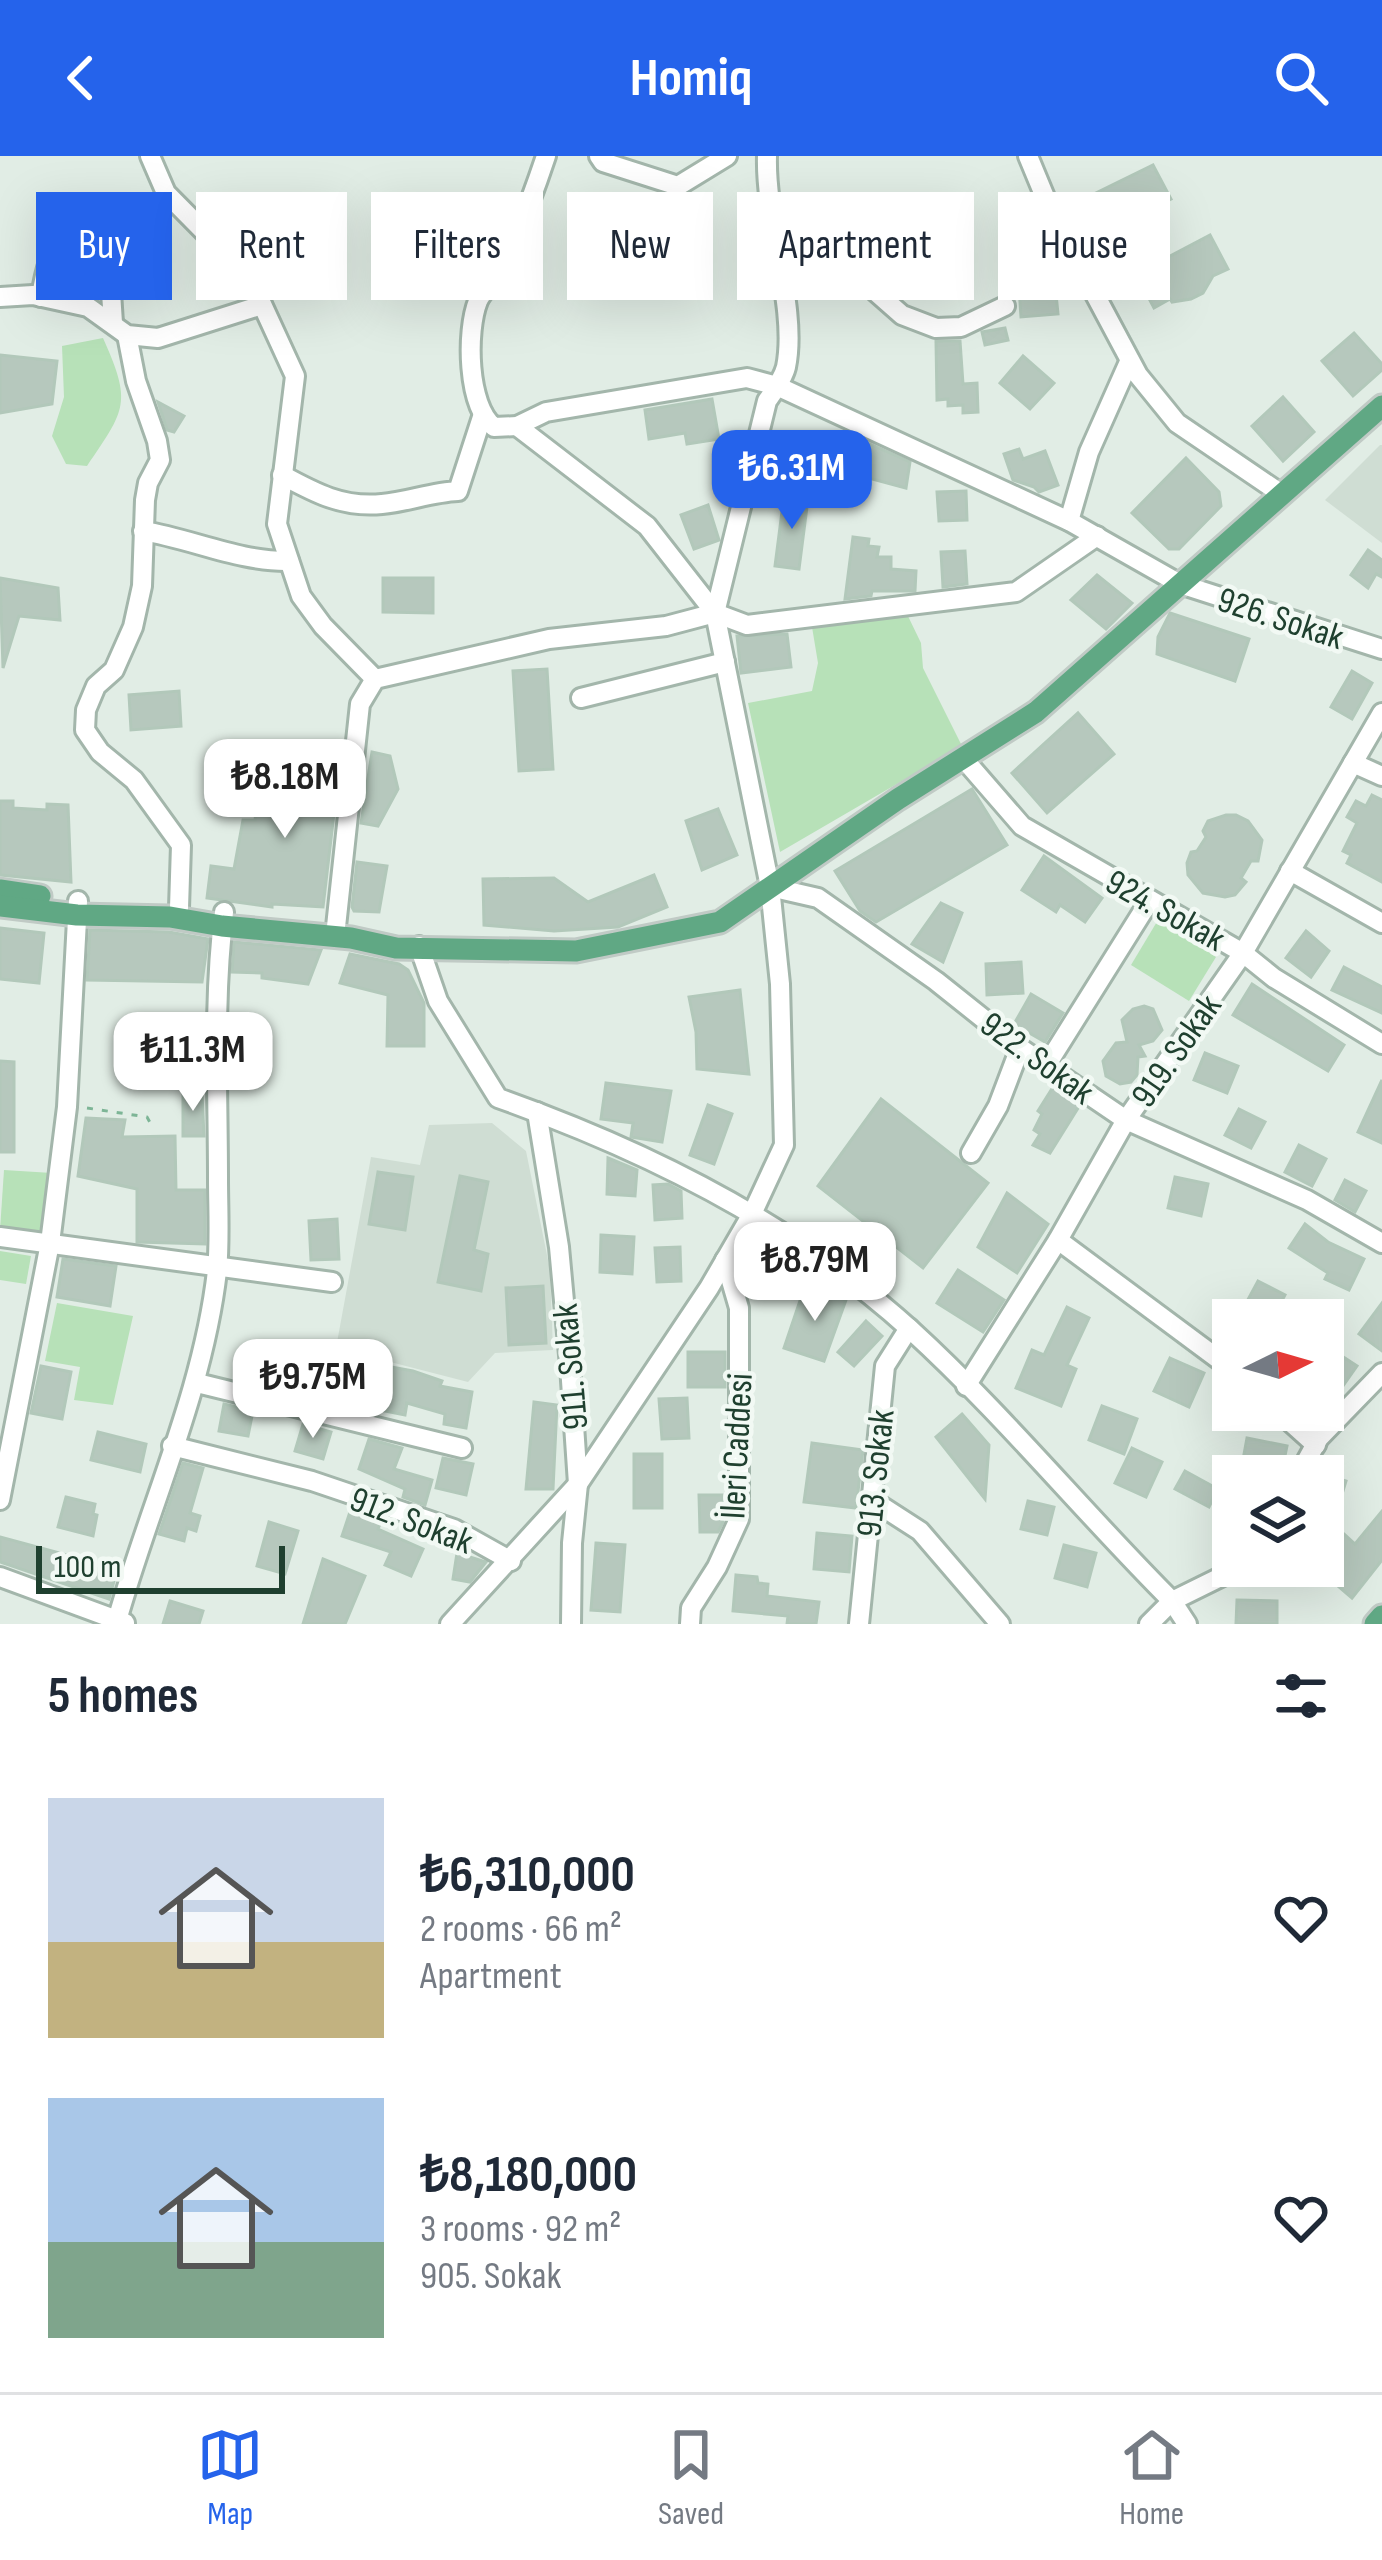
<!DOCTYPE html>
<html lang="en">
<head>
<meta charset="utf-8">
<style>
	body { margin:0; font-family:"Sofia Sans Condensed",sans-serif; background:#f2f2f3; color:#1f2937; height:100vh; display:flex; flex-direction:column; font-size:45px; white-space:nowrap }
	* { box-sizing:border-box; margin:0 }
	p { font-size:39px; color:#747a83 }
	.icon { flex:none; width:66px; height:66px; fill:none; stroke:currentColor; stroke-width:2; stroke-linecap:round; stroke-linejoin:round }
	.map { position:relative; height:1468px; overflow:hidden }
	.sheet { display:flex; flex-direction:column; background:#fff; flex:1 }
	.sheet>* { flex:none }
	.guide { position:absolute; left:36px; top:36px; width:1311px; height:108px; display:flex; gap:24px }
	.needle { width:78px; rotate:85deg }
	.controls { position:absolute; left:1212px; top:1143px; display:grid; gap:24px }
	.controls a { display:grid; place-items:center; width:132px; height:132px; border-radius:0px; background:#fff; box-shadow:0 12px 48px #0002; font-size:60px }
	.scale { position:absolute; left:36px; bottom:30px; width:249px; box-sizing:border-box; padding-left:12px; border:6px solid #1f402f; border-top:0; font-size:33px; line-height:42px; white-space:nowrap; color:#1f402f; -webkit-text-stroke:9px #f2f9f4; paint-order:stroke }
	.price { position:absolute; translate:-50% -102px; padding:0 27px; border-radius:24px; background:#fff; color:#222; font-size:39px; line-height:78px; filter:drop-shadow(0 3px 6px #0008) }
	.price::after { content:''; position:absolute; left:50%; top:72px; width:36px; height:27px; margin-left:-18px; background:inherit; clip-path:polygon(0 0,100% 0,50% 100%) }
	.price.active { background:#2563eb; color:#fff }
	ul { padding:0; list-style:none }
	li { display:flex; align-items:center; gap:36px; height:300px; padding:0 48px }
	li span { display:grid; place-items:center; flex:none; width:336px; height:240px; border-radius:0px; color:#555 }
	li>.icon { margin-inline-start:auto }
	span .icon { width:144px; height:144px; fill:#fffc; stroke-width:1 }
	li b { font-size:51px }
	h2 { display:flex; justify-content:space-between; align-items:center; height:144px; padding:0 48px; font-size:51px }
	.pill { padding:0 42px; border-radius:0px; background:#fff; box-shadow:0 12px 48px #0002; font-size:42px; line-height:108px }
	.pill.active { background:#2563eb; color:#fff }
	header { display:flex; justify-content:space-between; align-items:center; height:156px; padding:0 48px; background:#2563eb; color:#fff; font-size:54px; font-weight:700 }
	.dock { display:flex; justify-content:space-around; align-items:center; height:168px; border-top:3px solid #e0e1e3; background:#fff; font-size:33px; color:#747a83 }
	.dock a { display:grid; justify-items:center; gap:6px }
	.dock .active { color:#2563eb }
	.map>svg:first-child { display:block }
	.built { fill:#cfddd3 }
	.green { fill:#b7e1b8 }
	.building { fill:#b6c8bd; stroke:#b2c8ba; stroke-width:3 }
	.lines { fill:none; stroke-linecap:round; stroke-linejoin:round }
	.minor-casing { stroke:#a3b6ab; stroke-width:24 }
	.major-casing { stroke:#c0cac5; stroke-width:27 }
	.path { stroke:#7db596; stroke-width:3; stroke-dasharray:6 9; stroke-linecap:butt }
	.minor { stroke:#fff; stroke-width:18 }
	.major { stroke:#60a884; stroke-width:21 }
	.labels { text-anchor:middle; stroke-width:9; stroke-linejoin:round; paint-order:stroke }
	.street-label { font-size:36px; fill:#1f402f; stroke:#f2f9f4 }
</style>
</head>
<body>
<header><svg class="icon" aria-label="back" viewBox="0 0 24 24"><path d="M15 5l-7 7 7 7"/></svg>Homiq<svg class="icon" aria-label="search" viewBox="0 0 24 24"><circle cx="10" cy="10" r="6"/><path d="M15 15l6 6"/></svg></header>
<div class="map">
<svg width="1382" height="1468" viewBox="0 0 1382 1468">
	<rect width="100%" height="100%" fill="#e1ede5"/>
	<g class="built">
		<polygon points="1380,289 1382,289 1382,387 1325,344"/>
		<polygon points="492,967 526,995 550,1114 553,1194 495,1197 468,1226 336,1192 371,1001 420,1009 429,969"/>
	</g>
	<g class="green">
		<path d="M103,182c29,65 23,71 -16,128l-21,-2 -14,-28 12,-39 -2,-51z"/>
		<polygon points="906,456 921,487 923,512 962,590 780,696 748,547 812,535 818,507 811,465"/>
		<polygon points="1158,764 1216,801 1189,845 1131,809"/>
		<polygon points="4,1014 52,1017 43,1076 0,1074"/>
		<polygon points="0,1095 31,1100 26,1128 0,1124"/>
		<polygon points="57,1147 133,1160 113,1249 74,1244 80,1211 45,1205"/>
	</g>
	<g class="building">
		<polygon points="1153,9 1171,43 1165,46 1168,51 1133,70 1131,65 1109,73 1095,46 1099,44 1096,37"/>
		<polygon points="1210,79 1228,113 1213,120 1203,137 1191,143 1172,146 1170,143 1154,152 1136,118"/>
		<polygon points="1055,128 1058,158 1021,161 1019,131"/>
		<polygon points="1005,172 1008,184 985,189 982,176"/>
		<polygon points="1354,177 1382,208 1382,214 1353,240 1322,205"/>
		<polygon points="936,185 960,185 963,228 977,227 978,256 963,257 963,249 948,250 948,243 937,244"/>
		<polygon points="0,199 57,205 52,248 0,257"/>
		<polygon points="1023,200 1054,227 1030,253 1000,227"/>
		<polygon points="1283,241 1314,276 1283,305 1252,270"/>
		<polygon points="712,243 719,283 687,288 685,277 649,283 645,254"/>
		<polygon points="158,246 184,260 174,276 167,274"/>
		<polygon points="850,279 910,306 906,332 865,321 858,347 837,342"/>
		<polygon points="1019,293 1023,303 1045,295 1058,329 1039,336 1034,331 1013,324 1004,298"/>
		<polygon points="768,297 800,303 793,338 760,332"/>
		<polygon points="1186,302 1219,336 1221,350 1179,393 1169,393 1132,357"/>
		<polygon points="966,335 967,364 939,365 937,336"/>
		<polygon points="784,340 808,343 799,413 775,410"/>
		<polygon points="708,349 719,384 694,393 681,359"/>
		<polygon points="853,381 869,383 868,390 879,391 877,401 891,401 891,413 916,415 915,435 872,435 871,440 845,443"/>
		<polygon points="1368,394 1382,404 1382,421 1376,418 1368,432 1351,419"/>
		<polygon points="965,395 967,428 943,431 941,396"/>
		<polygon points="1097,419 1132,447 1106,473 1071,444"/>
		<polygon points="0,422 58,432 60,464 19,460 3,512"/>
		<polygon points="383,422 433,422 433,457 383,456"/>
		<polygon points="1170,457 1249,483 1235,525 1157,498 1158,481"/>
		<polygon points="787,478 791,511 741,517 737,480"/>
		<polygon points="547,513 553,613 519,615 513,515"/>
		<polygon points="1352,515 1372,527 1352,563 1331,551"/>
		<polygon points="179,535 181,570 131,574 129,539"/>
		<polygon points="1078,557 1114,598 1047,657 1012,617"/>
		<polygon points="308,596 341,598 323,751 272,748 272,751 207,742 211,710 234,713 243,664 255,664 261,617 306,623"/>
		<polygon points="372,596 390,600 398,633 378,670 361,667"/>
		<polygon points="972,633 1007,689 876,766 860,755 835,715"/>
		<polygon points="1372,639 1382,644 1382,726 1347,707 1351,699 1343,695 1357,667 1347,661 1356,645 1366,650"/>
		<polygon points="0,645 13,645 13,652 47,654 47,648 68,649 71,726 0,719"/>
		<polygon points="718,653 737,699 702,714 686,665"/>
		<polygon points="1226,659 1236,659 1248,665 1262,684 1258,705 1251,705 1241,722 1246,726 1235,739 1225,741 1203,737 1188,719 1187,707 1191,696 1197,695 1206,681 1203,675 1208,665"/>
		<polygon points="1044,700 1102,742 1085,766 1060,749 1056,756 1022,734"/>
		<polygon points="357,706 387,710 379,756 354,755 352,751"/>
		<polygon points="654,719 667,751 618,771 554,775 484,769 483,723 554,722 588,746"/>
		<polygon points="941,747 962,757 943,806 912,788"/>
		<polygon points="0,772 44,777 39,827 0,823"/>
		<polygon points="90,774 169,776 208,783 202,826 87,824"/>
		<polygon points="1306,775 1329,795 1311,821 1286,802"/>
		<polygon points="234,786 321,794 308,828 262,822 262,817 232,816"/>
		<polygon points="350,798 399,808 408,814 424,847 424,890 387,890 388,839 340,827"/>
		<polygon points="1021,806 1023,837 987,839 986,808"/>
		<polygon points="1344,811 1382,831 1382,857 1332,834"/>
		<polygon points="1252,828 1344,889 1328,915 1233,859"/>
		<polygon points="740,834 749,918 697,913 696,876 689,841"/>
		<polygon points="1031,838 1063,857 1045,886 1014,868"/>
		<polygon points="1144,850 1153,853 1162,874 1153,885 1139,889 1145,900 1138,901 1137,919 1131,926 1120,928 1106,920 1103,905 1116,887 1127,886 1122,864 1133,853"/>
		<polygon points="1205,897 1238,910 1227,937 1194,924"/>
		<polygon points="0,905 14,906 14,996 0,996"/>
		<polygon points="1382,924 1382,987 1358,976"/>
		<polygon points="606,927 671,935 662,986 631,981 633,967 601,963"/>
		<polygon points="1053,931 1080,949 1050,997 1033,989 1040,978 1034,974 1042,958 1038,955"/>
		<polygon points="183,935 202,937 204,980 183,980"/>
		<polygon points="881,943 988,1027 923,1112 818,1030"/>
		<polygon points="708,949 732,958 714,1008 690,999"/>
		<polygon points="1239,953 1265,966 1251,992 1225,979"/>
		<polygon points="86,962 125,964 122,981 175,980 176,1034 205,1034 205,1088 137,1086 137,1033 78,1020"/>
		<polygon points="1299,989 1326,1003 1312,1030 1285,1016"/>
		<polygon points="608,1002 637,1014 635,1040 607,1038"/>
		<polygon points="378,1016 413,1021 405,1074 369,1068"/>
		<polygon points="460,1020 488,1026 474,1094 488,1098 481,1135 438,1126"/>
		<polygon points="1175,1021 1208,1028 1201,1060 1168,1052"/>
		<polygon points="1345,1024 1366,1035 1355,1056 1335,1044"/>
		<polygon points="668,1028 681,1035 682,1062 655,1064 653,1029"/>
		<polygon points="1007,1037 1048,1068 1017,1117 978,1091"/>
		<polygon points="337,1063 339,1103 311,1104 309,1065"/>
		<polygon points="1305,1068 1328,1086 1364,1103 1349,1134 1325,1123 1328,1117 1289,1092"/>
		<polygon points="601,1079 634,1081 632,1118 600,1116"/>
		<polygon points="680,1091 681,1125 657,1126 655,1092"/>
		<polygon points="63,1103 116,1110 110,1150 57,1141"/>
		<polygon points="958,1114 1004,1144 983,1176 937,1147"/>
		<polygon points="1258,1125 1285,1139 1272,1164 1237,1164"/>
		<polygon points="543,1130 546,1187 509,1189 506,1132"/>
		<polygon points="805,1130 846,1144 824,1205 784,1192"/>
		<polygon points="1382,1147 1382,1195 1359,1178"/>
		<polygon points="1067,1151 1089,1162 1067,1209 1076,1213 1061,1250 1016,1232 1032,1194 1044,1199"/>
		<polygon points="866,1165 882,1180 854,1210 838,1196"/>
		<polygon points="1331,1193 1357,1210 1338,1237 1323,1227 1323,1205"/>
		<rect x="688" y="1196" width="37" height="35"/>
		<polygon points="1170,1202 1204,1217 1189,1251 1154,1235"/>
		<polygon points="348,1203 413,1215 442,1225 440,1230 472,1236 466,1272 444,1268 445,1258 407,1247 405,1259 340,1246"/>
		<polygon points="41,1210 71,1216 62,1263 31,1257"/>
		<polygon points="687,1242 689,1282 662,1283 659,1243"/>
		<polygon points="534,1246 557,1249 553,1333 526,1333"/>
		<polygon points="224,1248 253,1255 248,1280 219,1275"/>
		<polygon points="1102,1250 1137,1263 1124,1298 1089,1284"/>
		<polygon points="962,1258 989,1289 985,1343 936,1281"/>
		<polygon points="303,1268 331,1276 323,1303 295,1295"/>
		<polygon points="98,1276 146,1288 140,1316 91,1304"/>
		<polygon points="1247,1282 1287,1290 1281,1319 1240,1320"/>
		<polygon points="369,1283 402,1292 394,1313 432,1324 425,1349 403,1341 405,1333 359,1313"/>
		<polygon points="812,1287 863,1294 856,1352 804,1346"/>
		<polygon points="1132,1292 1162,1306 1146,1341 1115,1327"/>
		<rect x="634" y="1298" width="28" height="54"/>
		<polygon points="443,1302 473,1308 466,1339 436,1332"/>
		<polygon points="183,1307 203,1312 190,1357 200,1360 196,1375 187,1372 184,1385 159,1378"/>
		<polygon points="1185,1315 1218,1333 1209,1351 1175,1333"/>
		<polygon points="1323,1318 1346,1325 1333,1368 1355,1388 1382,1355 1382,1404 1352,1442 1338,1430 1336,1392 1323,1392"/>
		<polygon points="699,1339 722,1339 723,1366 718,1376 700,1376"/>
		<polygon points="66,1341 95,1348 93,1358 97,1359 93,1380 58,1371"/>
		<polygon points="1028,1345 1054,1351 1047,1379 1021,1373"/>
		<polygon points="351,1353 382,1363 378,1373 423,1393 411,1420 385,1409 391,1396 342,1380"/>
		<polygon points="269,1366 298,1375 285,1418 257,1410"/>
		<polygon points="817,1377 852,1380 849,1416 814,1413"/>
		<polygon points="0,1381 82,1403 81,1408 116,1418 109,1443 0,1406"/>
		<polygon points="596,1387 625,1389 620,1456 591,1454"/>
		<polygon points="1064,1389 1096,1397 1087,1431 1055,1422"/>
		<polygon points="457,1397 486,1406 470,1426 453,1423"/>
		<polygon points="323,1403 365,1420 345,1468 303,1468"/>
		<polygon points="736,1419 757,1421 758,1427 768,1428 767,1440 819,1446 816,1468 787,1468 788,1460 733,1455"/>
		<polygon points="1237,1444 1277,1445 1277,1468 1236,1468"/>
		<polygon points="170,1445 203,1455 199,1468 163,1468"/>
	</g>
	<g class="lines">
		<g class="minor-casing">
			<g id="minor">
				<polyline points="150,0 166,37 250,122 295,220 277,368 301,440 323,470 375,523"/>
				<path d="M546,0c-13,39 -28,78 -45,115 -6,12 -18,18 -23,30 -12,30 -11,105 16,126l23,-1 29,-14 201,-34 30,8 292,135 111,63 202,65"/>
				<polyline points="599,0 603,6 678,30 727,0"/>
				<polyline points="1028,0 1052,58 1138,219 1177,267 1280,337"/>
				<polyline points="774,84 827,93 902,159 936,172 961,171 1005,150"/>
				<polyline points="399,100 446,113 489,131"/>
				<polyline points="0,141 33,139 88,151 127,179 158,182 262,149"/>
				<path d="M41,141c4,-26 9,-46 25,-67l23,-3 22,65 2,31"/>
				<polyline points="127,179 136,225 157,285 160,304 148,327 145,344 142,430 133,471 114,514 96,530 86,554 85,574 100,596 134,624 181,689 179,752"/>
				<path d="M282,319c33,18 61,33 100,29 25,-2 50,-12 76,-13l25,-77"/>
				<polyline points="1069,365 1089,296 1129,206"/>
				<path d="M143,375c49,8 97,31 146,30"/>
				<path d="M715,457l52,-212c7,-10 16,-22 19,-34 12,-58 -21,-145 -19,-211"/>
				<polyline points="581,542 725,506"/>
				<polyline points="963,602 1022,670 1243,797 1274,822 1382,888"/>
				<polyline points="1353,607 1382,620"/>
				<polyline points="1290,715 1382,767"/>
				<polyline points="770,731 818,742 936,825 1020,892 1126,964 1307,1044 1382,1087"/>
				<polyline points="335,780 360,548 375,523 549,483 666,470 715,457 747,469 1016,436 1097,380"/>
				<path d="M419,790l19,55 60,97c147,52 296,126 413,232 92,84 172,182 261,271l15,23"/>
				<polyline points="1046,910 1150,744"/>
				<polyline points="537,956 559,1091 570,1210 578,1328 572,1387 571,1468"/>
				<polyline points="971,997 998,950 1020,892"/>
				<polyline points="0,1081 332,1126"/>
				<polyline points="1058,1084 1233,1214"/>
				<polyline points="197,1227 462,1292"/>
				<polyline points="966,1230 1058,1084 1126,964 1243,797 1382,557"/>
				<polyline points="1277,1254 1316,1289"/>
				<polyline points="172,1290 312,1325 454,1373 511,1405"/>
				<polyline points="1298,1320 1319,1282 1382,1217"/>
				<polyline points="0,1344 50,1087 67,951 78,745"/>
				<polyline points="872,1344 920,1375 1000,1468"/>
				<polyline points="0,1421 125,1467"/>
				<path d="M116,1468c33,-118 87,-231 101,-353 3,-30 1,-62 1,-92 0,-88 -5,-179 6,-267"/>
				<polyline points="450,1468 578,1328 709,1132 752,1058 784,989 780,828 770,731 715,457 647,370 517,270"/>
				<polyline points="690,1468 691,1452 717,1411 739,1363 739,1152 725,1104"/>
				<polyline points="859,1468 885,1210 909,1172"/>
				<polyline points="1149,1468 1172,1445 1243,1410"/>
			</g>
		</g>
		<g class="major-casing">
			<g id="major">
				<polyline points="0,734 40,740"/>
				<polyline points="0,750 77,759 170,761 222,770 351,782 396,792 576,795 720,766 898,643 1036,556 1382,250"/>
				<polyline points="1375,1468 1382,1460"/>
			</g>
		</g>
		<polyline class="path" points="87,952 147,961 152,970"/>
		<use href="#minor" class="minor"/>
		<use href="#major" class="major"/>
	</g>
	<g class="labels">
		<g class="street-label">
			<text transform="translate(1281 461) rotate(18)" y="13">926. Sokak</text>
			<text transform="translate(1166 753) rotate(29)" y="13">924. Sokak</text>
			<text transform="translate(1175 894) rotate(-55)" y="13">919. Sokak</text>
			<text transform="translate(1038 901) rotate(36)" y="13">922. Sokak</text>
			<text transform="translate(569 1211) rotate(-95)" y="13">911. Sokak</text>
			<text transform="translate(735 1290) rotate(-87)" y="13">İleri Caddesi</text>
			<text transform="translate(874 1317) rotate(-84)" y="13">913. Sokak</text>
			<text transform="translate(412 1363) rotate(21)" y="13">912. Sokak</text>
		</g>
	</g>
</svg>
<div class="controls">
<a><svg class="needle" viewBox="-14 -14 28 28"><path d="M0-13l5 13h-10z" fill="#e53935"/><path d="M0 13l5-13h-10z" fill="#747a83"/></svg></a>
<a><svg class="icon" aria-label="layers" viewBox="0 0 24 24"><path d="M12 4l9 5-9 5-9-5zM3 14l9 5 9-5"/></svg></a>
</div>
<div class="scale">100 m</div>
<b class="price active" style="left:792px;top:376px">₺6.31M</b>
<b class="price" style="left:285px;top:685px">₺8.18M</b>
<b class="price" style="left:193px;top:958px">₺11.3M</b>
<b class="price" style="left:815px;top:1168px">₺8.79M</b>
<b class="price" style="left:313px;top:1285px">₺9.75M</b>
<div class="guide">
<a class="pill active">Buy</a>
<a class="pill">Rent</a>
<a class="pill">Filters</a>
<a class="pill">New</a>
<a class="pill">Apartment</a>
<a class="pill">House</a>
</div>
</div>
<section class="sheet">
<h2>5 homes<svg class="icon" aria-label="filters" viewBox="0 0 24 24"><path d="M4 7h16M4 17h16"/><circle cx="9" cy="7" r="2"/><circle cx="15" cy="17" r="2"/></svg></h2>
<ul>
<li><span style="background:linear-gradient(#c9d6e8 60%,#c2b280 0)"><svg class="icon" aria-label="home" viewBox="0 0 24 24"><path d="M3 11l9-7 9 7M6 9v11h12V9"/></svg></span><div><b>₺6,310,000</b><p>2 rooms · 66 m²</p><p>Apartment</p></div><svg class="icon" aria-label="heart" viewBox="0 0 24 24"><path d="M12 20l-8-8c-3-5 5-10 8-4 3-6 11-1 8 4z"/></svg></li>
<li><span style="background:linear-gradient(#a9c7e8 60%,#7fa58c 0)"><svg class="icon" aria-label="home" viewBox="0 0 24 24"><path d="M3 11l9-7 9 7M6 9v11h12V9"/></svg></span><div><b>₺8,180,000</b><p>3 rooms · 92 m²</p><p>905. Sokak</p></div><svg class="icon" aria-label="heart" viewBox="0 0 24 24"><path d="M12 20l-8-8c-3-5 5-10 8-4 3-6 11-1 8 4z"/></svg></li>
</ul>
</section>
<nav class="dock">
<a class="active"><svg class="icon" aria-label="map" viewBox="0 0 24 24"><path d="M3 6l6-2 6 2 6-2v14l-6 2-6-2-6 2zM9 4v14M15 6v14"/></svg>Map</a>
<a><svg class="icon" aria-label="saved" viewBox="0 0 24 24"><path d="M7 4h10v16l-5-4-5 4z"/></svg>Saved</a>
<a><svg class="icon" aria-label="home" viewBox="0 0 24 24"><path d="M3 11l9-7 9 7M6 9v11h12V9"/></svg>Home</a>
</nav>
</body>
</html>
